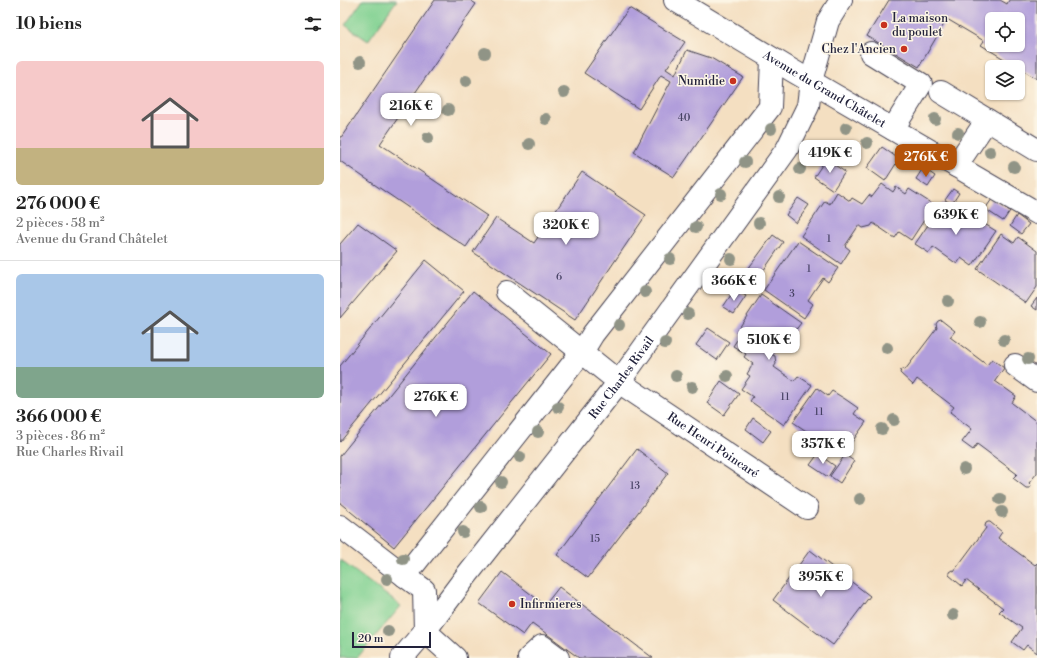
<!DOCTYPE html>
<html lang="fr">
<head>
<meta charset="utf-8">
<style>
	body { margin:0; font-family:"Libre Bodoni",serif; background:#f2f2f2; color:#222; height:100vh; display:flex; flex-direction:column; font-size:15px; white-space:nowrap }
	* { box-sizing:border-box; margin:0 }
	p { font-size:13px; color:#767676 }
	.icon { flex:none; width:22px; height:22px; fill:none; stroke:currentColor; stroke-width:2; stroke-linecap:round; stroke-linejoin:round }
	.map { position:relative; flex:1; overflow:hidden }
	.sheet { display:flex; flex-direction:column; background:#fff; width:340px }
	.sheet>* { flex:none }
	.buttons { position:absolute; left:645px; top:12px; display:grid; gap:8px }
	.buttons a { display:grid; place-items:center; width:40px; height:40px; border-radius:6px; background:#fff; box-shadow:0 1px 3px #0004; font-size:20px }
	.scale { position:absolute; left:12px; bottom:10px; width:79px; box-sizing:border-box; padding-left:4px; border:2px solid #22223b; border-top:0; font-size:11px; line-height:14px; white-space:nowrap; color:#22223b; -webkit-text-stroke:3px #fcf5e5; paint-order:stroke }
	.price { position:absolute; translate:-50% -34px; padding:0 9px; border-radius:8px; background:#fff; color:#222; font-size:13px; line-height:26px; filter:drop-shadow(0 1px 2px #0008) }
	.price::after { content:''; position:absolute; left:50%; top:24px; width:12px; height:9px; margin-left:-6px; background:inherit; clip-path:polygon(0 0,100% 0,50% 100%) }
	.price.on { background:#b45309; color:#fff }
	ul { padding:0; list-style:none }
	li { display:grid; align-content:center; gap:8px; height:212px; padding:0 16px }
	li+li { border-top:1px solid #e0e0e0 }
	li span { display:grid; place-items:center; height:124px; border-radius:6px; color:#555 }
	li>.icon { margin-inline-start:auto }
	span .icon { width:72px; height:72px; fill:#fffc; stroke-width:1 }
	li b { font-size:17px }
	h2 { display:flex; justify-content:space-between; align-items:center; height:48px; padding:0 16px; font-size:17px }
	main { display:flex; flex:1; min-height:0 }
	.map>svg:first-child { display:block }
	.green { fill:#81d192; stroke:#527a66 }
	.building { fill:#b19edb; fill-rule:evenodd }
	.lines { fill:none; stroke-linecap:round; stroke-linejoin:round }
	.minor-casing { stroke:#423e4f; stroke-width:24 }
	.minor { stroke:#fff; stroke-width:22 }
	.tree { fill:#909486 }
	.poi-dot { fill:#c8321e; stroke:#fcf5e5; stroke-width:1.5 }
	.labels { text-anchor:middle; stroke-width:3; stroke-linejoin:round; paint-order:stroke }
	.number-label { font-size:10px; fill:#464163 }
	.poi-label { font-size:12px; fill:#22223b; stroke:#fcf5e5; text-anchor:start }
	.street-label { font-size:12px; fill:#22223b; stroke:#fcf5e5 }
</style>
</head>
<body>
<main>
<section class="sheet">
<h2>10 biens<svg class="icon" aria-label="filters" viewBox="0 0 24 24"><path d="M4 7h16M4 17h16"/><circle cx="9" cy="7" r="2"/><circle cx="15" cy="17" r="2"/></svg></h2>
<ul>
<li><span style="background:linear-gradient(#f6c9c9 70%,#c2b280 0)"><svg class="icon" aria-label="home" viewBox="0 0 24 24"><path d="M3 11l9-7 9 7M6 9v11h12V9"/></svg></span><div><b>276 000 €</b><p>2 pièces · 58 m²</p><p>Avenue du Grand Châtelet</p></div></li>
<li><span style="background:linear-gradient(#a9c7e8 75%,#7fa58c 0)"><svg class="icon" aria-label="home" viewBox="0 0 24 24"><path d="M3 11l9-7 9 7M6 9v11h12V9"/></svg></span><div><b>366 000 €</b><p>3 pièces · 86 m²</p><p>Rue Charles Rivail</p></div></li>
</ul>
</section>
<div class="map">
<svg width="697" height="658" viewBox="0 0 697 658">
	<rect width="100%" height="100%" fill="#fcf5e5"/>
	<filter id="ink" filterUnits="userSpaceOnUse"><feTurbulence type="fractalNoise" baseFrequency=".025" numOctaves="2"/><feDisplacementMap in="SourceGraphic" scale="8" xChannelSelector="R" yChannelSelector="G"/><feConvolveMatrix kernelMatrix="1 2 1 2 8 2 1 2 1" color-interpolation-filters="sRGB"/></filter>
	<filter id="wash" filterUnits="userSpaceOnUse"><feTurbulence type="fractalNoise" baseFrequency=".012" numOctaves="4" result="noise"/><feDisplacementMap in="SourceGraphic" scale="16" xChannelSelector="R" yChannelSelector="G"/><feGaussianBlur stdDeviation="0.9" result="paint"/><feColorMatrix in="noise" values="0 0 0 0 0 0 0 0 0 0 0 0 0 0 0 0 0 1.4 0 .05"/><feComposite in="paint" operator="in"/></filter>
	<g filter="url(#wash)">
		<rect width="100%" height="100%" fill="#f4dfc1"/>
		<g class="green">
			<polygon points="23,0 57,0 28,41 5,25"/>
			<polygon points="0,560 61,606 17,658 0,658"/>
		</g>
		<g id="blocks">
			<g class="building">
				<polygon points="95,0 130,0 136,4 40,144 147,216 126,247 0,161 0,139"/>
				<path d="M549,0h111l7,4 2,-4h28v79l-56,-34 3,-4 -37,-22 -28,48 -52,-31zM652,19h26v26h-26z"/>
				<polygon points="289,8 345,42 326,69 335,75 347,50 371,58 403,77 334,177 294,152 331,81 321,75 299,109 244,73"/>
				<polygon points="542,147 559,159 545,181 527,168"/>
				<polygon points="486,159 505,172 493,190 474,177"/>
				<polygon points="583,168 595,176 588,187 576,179"/>
				<polygon points="242,172 306,215 235,320 133,252 156,218 194,243"/>
				<polygon points="542,184 553,192 556,187 566,194 569,189 594,205 571,240 559,232 555,238 533,223 531,226 523,228 519,225 505,246 510,250 501,264 461,236 485,201 490,204 497,192 510,201 512,198 522,204 529,195 532,197"/>
				<polygon points="613,189 619,193 612,204 605,200"/>
				<polygon points="458,198 469,205 456,223 446,215"/>
				<polygon points="652,199 670,211 663,221 645,209"/>
				<polygon points="603,203 627,220 630,215 656,231 632,266 621,258 617,264 593,247 589,253 575,244"/>
				<polygon points="677,215 689,224 681,234 670,226"/>
				<polygon points="18,223 57,251 0,318 0,244"/>
				<polygon points="661,234 674,243 678,237 697,251 697,287 686,303 637,269"/>
				<polygon points="433,235 443,242 419,277 408,269"/>
				<polygon points="458,241 498,268 488,282 483,278 474,291 468,300 473,304 464,318 424,290"/>
				<polygon points="86,260 124,291 0,442 0,366"/>
				<polygon points="395,289 406,296 394,314 383,307"/>
				<polygon points="133,291 211,354 54,547 0,503 0,489 1,487 0,487 0,456"/>
				<polygon points="421,295 461,323 451,336 446,332 431,354 435,356 436,364 434,367 454,381 458,376 472,385 444,425 410,401 413,397 401,389 410,376 407,374 413,364 404,357 406,354 393,346 401,334 397,331"/>
				<polygon points="697,298 697,310 691,306"/>
				<polygon points="601,320 615,331 610,337 647,365 652,359 664,368 655,381 676,396 672,403 697,422 697,473 689,483 691,485 690,488 686,488 673,478 677,474 637,444 633,450 622,442 632,429 610,412 614,407 577,379 573,385 560,373 561,370 563,369 565,370 597,328 596,324 598,321"/>
				<polygon points="368,328 389,342 377,360 356,345"/>
				<polygon points="381,381 399,394 384,415 367,403"/>
				<polygon points="477,388 488,396 492,391 505,399 518,408 514,414 526,422 502,456 490,448 494,442 482,434 478,439 453,422"/>
				<polygon points="413,418 431,431 423,442 406,429"/>
				<polygon points="297,449 328,473 248,578 217,555"/>
				<polygon points="478,454 495,466 488,477 470,465"/>
				<polygon points="505,455 514,461 500,483 490,476"/>
				<polygon points="648,522 650,522 662,532 658,538 695,565 697,563 697,653 687,645 683,650 672,642 682,628 659,612 663,608 626,580 622,586 609,575 609,572 612,570 614,571 646,528 645,526 646,523"/>
				<polygon points="470,550 530,596 493,645 433,600"/>
				<polygon points="162,572 205,605 219,587 313,658 239,658 192,623 183,635 139,603"/>
			</g>
		</g>
	</g>
	<g filter="url(#ink)">
		<use href="#blocks" fill-opacity="0" stroke="#423e4f" stroke-width="1"/>
		<g class="lines">
			<g class="minor-casing">
				<g id="minor">
					<path id="s1" d="M335,0l118,71 244,142"/>
					<polyline points="531,53 581,84 553,129"/>
					<polyline points="601,92 697,150"/>
					<polyline points="616,166 647,120"/>
					<path id="s2" d="M167,292l112,90 188,126"/>
					<polyline points="675,365 697,381"/>
					<polyline points="0,526 65,576 84,590 85,631 115,658"/>
					<polyline points="65,576 242,352 253,334 430,107 432,59"/>
					<path id="s3" d="M62,658l23,-27 42,-56 152,-193 168,-233 21,-43 3,-25 17,-60 13,-21"/>
					<polyline points="189,658 202,646 218,658"/>
				</g>
			</g>
			<use href="#minor" class="minor"/>
		</g>
		<g class="tree">
			<circle cx="145" cy="53" r="6"/>
			<circle cx="20" cy="62" r="6"/>
			<circle cx="126" cy="81" r="6"/>
			<circle cx="224" cy="92" r="6"/>
			<circle cx="108" cy="110" r="6"/>
			<circle cx="206" cy="119" r="6"/>
			<circle cx="595" cy="119" r="6"/>
			<circle cx="506" cy="128" r="6"/>
			<circle cx="431" cy="129" r="6"/>
			<circle cx="618" cy="133" r="6"/>
			<circle cx="88" cy="138" r="6"/>
			<circle cx="527" cy="143" r="6"/>
			<circle cx="189" cy="144" r="6"/>
			<circle cx="650" cy="152" r="6"/>
			<circle cx="405" cy="162" r="6"/>
			<circle cx="674" cy="167" r="6"/>
			<circle cx="460" cy="169" r="6"/>
			<circle cx="381" cy="194" r="6"/>
			<circle cx="439" cy="197" r="6"/>
			<circle cx="419" cy="223" r="6"/>
			<circle cx="356" cy="227" r="6"/>
			<circle cx="330" cy="259" r="6"/>
			<circle cx="391" cy="259" r="6"/>
			<circle cx="371" cy="284" r="6"/>
			<circle cx="305" cy="292" r="6"/>
			<circle cx="608" cy="301" r="6"/>
			<circle cx="348" cy="314" r="6"/>
			<circle cx="640" cy="322" r="6"/>
			<circle cx="279" cy="325" r="6"/>
			<circle cx="664" cy="340" r="6"/>
			<circle cx="325" cy="343" r="6"/>
			<circle cx="547" cy="348" r="6"/>
			<circle cx="688" cy="359" r="6"/>
			<circle cx="336" cy="376" r="6"/>
			<circle cx="387" cy="376" r="6"/>
			<circle cx="352" cy="387" r="6"/>
			<circle cx="218" cy="407" r="6"/>
			<circle cx="554" cy="420" r="6"/>
			<circle cx="542" cy="429" r="6"/>
			<circle cx="198" cy="432" r="6"/>
			<circle cx="180" cy="457" r="6"/>
			<circle cx="624" cy="469" r="6"/>
			<circle cx="161" cy="482" r="6"/>
			<circle cx="520" cy="499" r="6"/>
			<circle cx="660" cy="499" r="6"/>
			<circle cx="141" cy="507" r="6"/>
			<circle cx="662" cy="512" r="6"/>
			<circle cx="123" cy="532" r="6"/>
			<circle cx="63" cy="559" r="6"/>
			<circle cx="47" cy="579" r="6"/>
			<circle cx="613" cy="615" r="6"/>
			<circle cx="48" cy="631" r="6"/>
		</g>
	</g>
	<g class="poi-dot">
		<circle cx="544" cy="25" r="4"/>
		<circle cx="564" cy="49" r="4"/>
		<circle cx="393" cy="81" r="4"/>
		<circle cx="172" cy="604" r="4"/>
	</g>
	<g class="labels">
		<g class="number-label">
			<text x="344" y="121">40</text>
			<text x="489" y="242">1</text>
			<text x="469" y="272">1</text>
			<text x="219" y="280">6</text>
			<text x="452" y="297">3</text>
			<text x="445" y="400">11</text>
			<text x="479" y="415">11</text>
			<text x="295" y="489">13</text>
			<text x="255" y="542">15</text>
		</g>
		<g class="poi-label">
			<text x="552" y="22">La maison<tspan x="552" dy="14">du poulet</tspan></text>
			<text x="556" y="53" text-anchor="end">Chez l'Ancien</text>
			<text x="385" y="85" text-anchor="end">Numidie</text>
			<text x="180" y="608">Infirmieres</text>
		</g>
		<g class="street-label">
			<text dy="4" stroke="none"><textPath href="#s1" startOffset="174">Avenue du Grand Châtelet</textPath></text>
			<text dy="4" stroke="none"><textPath href="#s3" startOffset="356">Rue Charles Rivail</textPath></text>
			<text dy="4" stroke="none"><textPath href="#s2" startOffset="257">Rue Henri Poincaré</textPath></text>
		</g>
	</g>
</svg>
<div class="buttons">
<a><svg class="icon" aria-label="locate" viewBox="0 0 24 24"><circle cx="12" cy="12" r="6"/><path d="M12 2v4M12 18v4M2 12h4M18 12h4"/></svg></a>
<a><svg class="icon" aria-label="layers" viewBox="0 0 24 24"><path d="M12 4l9 5-9 5-9-5zM3 14l9 5 9-5"/></svg></a>
</div>
<div class="scale">20 m</div>
<b class="price" style="left:71px;top:127px">216K €</b>
<b class="price" style="left:490px;top:174px">419K €</b>
<b class="price on" style="left:586px;top:178px">276K €</b>
<b class="price" style="left:616px;top:236px">639K €</b>
<b class="price" style="left:226px;top:246px">320K €</b>
<b class="price" style="left:394px;top:302px">366K €</b>
<b class="price" style="left:429px;top:361px">510K €</b>
<b class="price" style="left:96px;top:418px">276K €</b>
<b class="price" style="left:483px;top:465px">357K €</b>
<b class="price" style="left:481px;top:598px">395K €</b>
</div>
</main>
</body>
</html>
